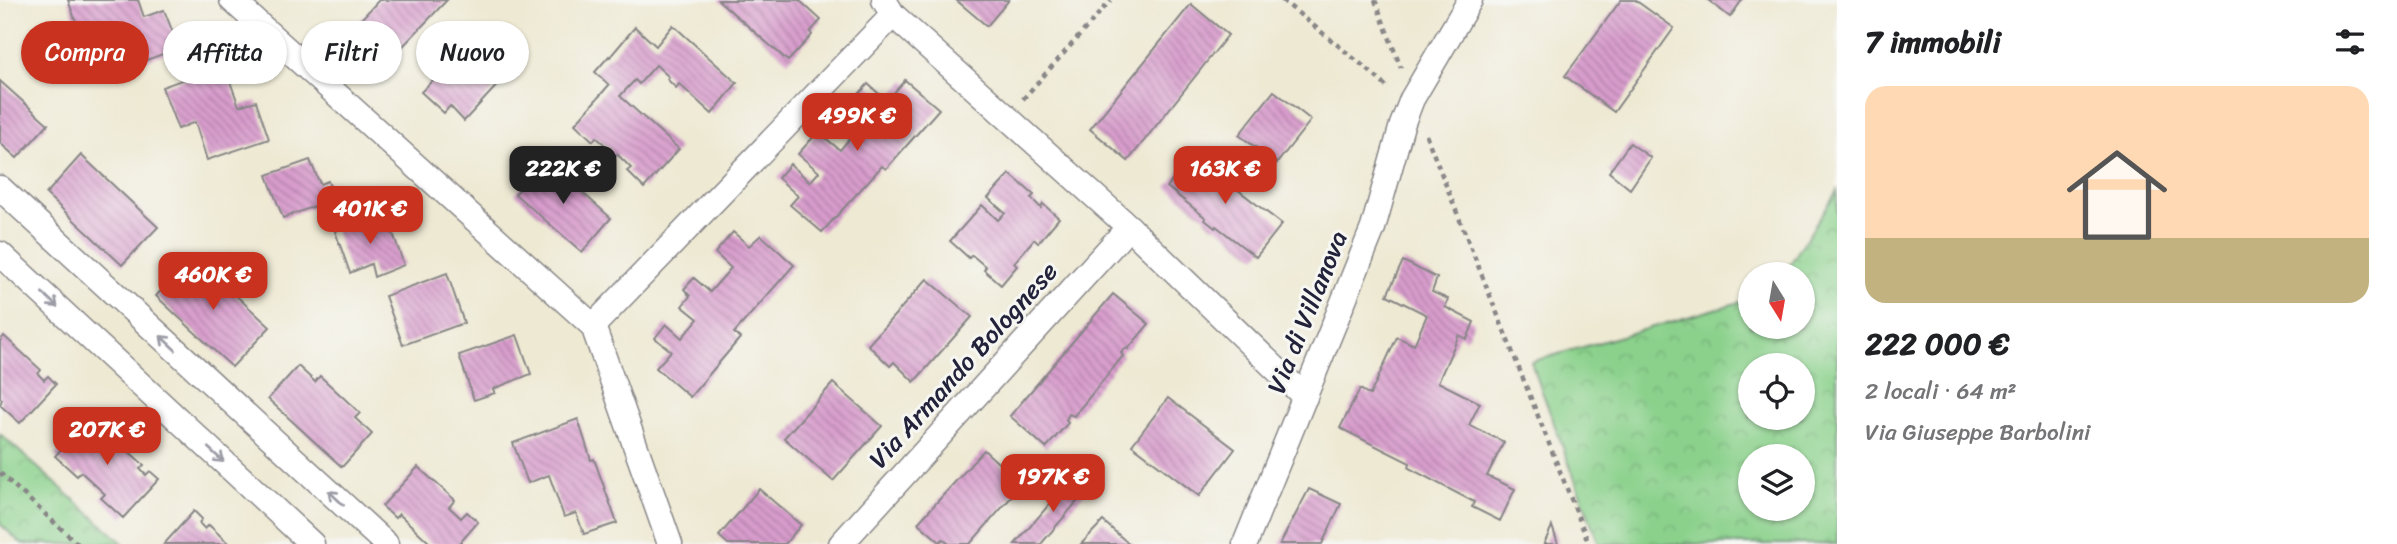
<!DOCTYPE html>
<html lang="it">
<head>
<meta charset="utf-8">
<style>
	body { margin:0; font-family:Sriracha,sans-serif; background:#f2f2f2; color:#202124; height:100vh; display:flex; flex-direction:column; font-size:26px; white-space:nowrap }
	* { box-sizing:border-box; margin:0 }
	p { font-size:23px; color:#757577 }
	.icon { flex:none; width:38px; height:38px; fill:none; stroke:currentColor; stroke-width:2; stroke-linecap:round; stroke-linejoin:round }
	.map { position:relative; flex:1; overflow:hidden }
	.side { display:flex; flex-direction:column; background:#fff; width:560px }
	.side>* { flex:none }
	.hud { position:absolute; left:21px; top:21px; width:665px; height:63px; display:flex; gap:14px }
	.needle { width:46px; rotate:169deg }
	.tools { position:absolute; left:1738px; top:262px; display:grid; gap:14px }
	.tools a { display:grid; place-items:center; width:77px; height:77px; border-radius:50%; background:#fff; box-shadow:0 2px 5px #0004; font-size:35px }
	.price { position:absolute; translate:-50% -60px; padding:0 16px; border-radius:14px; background:#c8321e; color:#fff; font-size:23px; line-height:46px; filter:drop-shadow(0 2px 4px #0008) }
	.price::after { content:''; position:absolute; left:50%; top:42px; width:21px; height:16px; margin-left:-10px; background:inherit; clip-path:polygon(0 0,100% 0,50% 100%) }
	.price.active { background:#222; color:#fff }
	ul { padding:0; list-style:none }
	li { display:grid; align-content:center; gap:14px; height:371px; padding:0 28px }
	li span { display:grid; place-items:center; height:217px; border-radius:21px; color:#555 }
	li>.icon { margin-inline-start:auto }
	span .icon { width:126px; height:126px; fill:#fffc; stroke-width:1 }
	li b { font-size:30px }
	h2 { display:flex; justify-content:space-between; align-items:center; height:84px; padding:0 28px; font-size:30px }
	.chip { padding:0 24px; border-radius:32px; background:#fff; box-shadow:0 2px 5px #0004; font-size:24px; line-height:63px }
	.chip.active { background:#c8321e; color:#fff }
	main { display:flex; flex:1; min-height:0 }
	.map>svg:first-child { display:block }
	.park { fill:url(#park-crowns); stroke:#567a64; stroke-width:2; fill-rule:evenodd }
	.building { fill:url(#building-back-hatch) }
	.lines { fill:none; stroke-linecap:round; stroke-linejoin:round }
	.street-casing { stroke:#888687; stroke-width:27 }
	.path { stroke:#888687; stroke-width:4.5; stroke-dasharray:5 5; stroke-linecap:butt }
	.street { stroke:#fff; stroke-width:24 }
	.oneway { stroke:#9c9ca7 }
	.labels { text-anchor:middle; stroke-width:6; stroke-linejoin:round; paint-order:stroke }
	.street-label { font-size:26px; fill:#22223b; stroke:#f6f6f2 }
</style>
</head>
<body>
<main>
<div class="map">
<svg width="1837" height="544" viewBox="0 0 1837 544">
	<defs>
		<pattern id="park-crowns" width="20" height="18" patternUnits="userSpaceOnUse" patternTransform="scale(1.75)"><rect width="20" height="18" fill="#8bd18c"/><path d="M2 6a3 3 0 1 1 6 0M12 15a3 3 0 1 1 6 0" fill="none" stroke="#78b37a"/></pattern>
		<pattern id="building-back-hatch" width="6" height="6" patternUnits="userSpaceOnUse" patternTransform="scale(1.75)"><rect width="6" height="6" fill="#d89ccc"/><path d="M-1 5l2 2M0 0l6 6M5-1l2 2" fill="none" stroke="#af7fa7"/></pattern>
	</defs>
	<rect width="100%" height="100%" fill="#f6f6f2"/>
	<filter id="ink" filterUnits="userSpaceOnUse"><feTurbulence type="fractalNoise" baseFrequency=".0143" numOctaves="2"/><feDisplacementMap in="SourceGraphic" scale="14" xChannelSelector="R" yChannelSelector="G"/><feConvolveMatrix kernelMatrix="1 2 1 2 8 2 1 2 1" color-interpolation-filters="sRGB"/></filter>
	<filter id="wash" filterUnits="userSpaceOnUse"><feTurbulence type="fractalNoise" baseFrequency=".00686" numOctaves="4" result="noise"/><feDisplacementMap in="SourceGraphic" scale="28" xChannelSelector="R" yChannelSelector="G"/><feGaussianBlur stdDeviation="1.57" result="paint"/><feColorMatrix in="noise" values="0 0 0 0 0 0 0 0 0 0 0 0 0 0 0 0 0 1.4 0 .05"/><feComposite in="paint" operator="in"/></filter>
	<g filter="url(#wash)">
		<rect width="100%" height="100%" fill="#eee9d3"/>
		<g class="park">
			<path d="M1837,191v353h-238l-68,-182 219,-63v28h52v-52h-19zM1750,366h52v52h-52zM1750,457h52v52h-52z"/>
			<polygon points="0,434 124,544 22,544 0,524"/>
		</g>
		<g id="blocks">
			<g class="building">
				<polygon points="68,0 138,0 144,17 164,10 179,48 117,71 102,32 82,38"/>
				<polygon points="379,0 447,0 386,64 350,31"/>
				<polygon points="718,0 799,0 821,20 810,32 812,35 788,61"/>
				<polygon points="956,0 1009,0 987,26"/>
				<polygon points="1621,0 1635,0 1674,28 1614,112 1565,76"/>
				<polygon points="1708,0 1742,0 1730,17"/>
				<polygon points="1191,4 1228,35 1128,161 1090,129"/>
				<polygon points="673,25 737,83 712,114 679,84 676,88 667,79 669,77 656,65 639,84 635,80 620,96 679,149 644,188 627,171 631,168 617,154 613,159 608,153 611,150 596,137 593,141 575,124 609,85 595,72 609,56 610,57 635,27 656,46"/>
				<polygon points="478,39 510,68 500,78 502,80 464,121 450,106 444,113 421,92 445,68 448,70"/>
				<polygon points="224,65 239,106 256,101 269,139 207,160 195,122 178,129 162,87"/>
				<polygon points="905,80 939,109 886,169 882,166 822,232 790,205 798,196 778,178 790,164 810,182 819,172 798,154 818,132 840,150 850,138 853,141 869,122 850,104 868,84 887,101"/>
				<polygon points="0,81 48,124 17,158 0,143"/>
				<polygon points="1274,91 1311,120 1277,163 1239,135"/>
				<polygon points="1630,143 1651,158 1630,189 1609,172"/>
				<polygon points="81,155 158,227 122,265 46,194"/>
				<polygon points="1193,155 1282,224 1256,257 1216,226 1215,228 1205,220 1206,218 1167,187"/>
				<polygon points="310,160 320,184 328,181 334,199 283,218 267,175"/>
				<polygon points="546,160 611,218 582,252 515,194"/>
				<polygon points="1010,174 1034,195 1031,198 1041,208 1043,204 1059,218 1038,243 1034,239 1014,263 1017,266 1001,285 984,270 986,267 972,255 969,258 950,241 982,205 998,220 1005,213 988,198"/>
				<polygon points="386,213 404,265 374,277 371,264 350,273 335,231"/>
				<polygon points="733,232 749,246 761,235 794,265 734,333 740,338 690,397 656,368 671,351 655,338 666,324 682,338 698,319 682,306 690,296 684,289 694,278 710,292 731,268 715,253"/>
				<polygon points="193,256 270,327 232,367 156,296"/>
				<polygon points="1403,261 1437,278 1432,292 1448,299 1445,307 1474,322 1467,339 1459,335 1438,382 1480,403 1469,425 1504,442 1487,476 1515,489 1500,521 1472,507 1474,502 1409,468 1410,463 1340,428 1360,389 1370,395 1397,337 1414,345 1427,315 1387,295"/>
				<polygon points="447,273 464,323 403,345 385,296"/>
				<polygon points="927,279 972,317 914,382 894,362 890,366 868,345"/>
				<polygon points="1113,294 1149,324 1128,349 1126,348 1121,353 1123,356 1074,416 1069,414 1066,420 1068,423 1046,448 1010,416"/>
				<polygon points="517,335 531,374 493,389 495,393 474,400 459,355"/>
				<polygon points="4,336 41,370 38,374 44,380 48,376 56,384 20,423 0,405 2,399 0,398 0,341"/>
				<polygon points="298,366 315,382 320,376 360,413 355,418 372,434 342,467 268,399"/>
				<polygon points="833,383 882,426 833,481 784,438"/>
				<polygon points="1168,398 1235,449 1199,496 1132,445"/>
				<polygon points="91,417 100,425 96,429 103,434 106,431 144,465 140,469 146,475 150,471 159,479 123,518 101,498 105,494 81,472 77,476 55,456"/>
				<polygon points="578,419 591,460 594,459 617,523 584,534 576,513 564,517 549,475 528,483 513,443"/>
				<polygon points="984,450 1008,472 1005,475 1021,486 970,544 949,544 943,539 940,542 918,523"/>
				<polygon points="418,467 455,500 449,507 461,518 467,512 478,522 459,544 431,544 399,514 395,518 382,506"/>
				<polygon points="1073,477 1087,490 1041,544 1015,544"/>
				<polygon points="759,489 801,525 785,544 728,544 719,536"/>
				<polygon points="1309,489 1341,504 1322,544 1280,544"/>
				<polygon points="194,511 202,519 199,523 205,529 209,525 229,544 164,544"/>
				<polygon points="1103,521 1129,544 1081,544"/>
				<polygon points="1552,526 1558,544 1544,544"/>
			</g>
		</g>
	</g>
	<g filter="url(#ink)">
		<use href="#blocks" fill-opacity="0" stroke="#888687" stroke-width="2"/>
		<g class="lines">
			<g class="street-casing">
				<g id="street">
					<polyline points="232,0 593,326 670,544"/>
					<polyline points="884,0 893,15 1129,227 1305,397"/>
					<polyline points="0,188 386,544"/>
					<polyline points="0,254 312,544"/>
					<polyline points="593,326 893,15"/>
					<polyline points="841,544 1129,227"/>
					<polyline points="1245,544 1373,228 1402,125 1412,99 1470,0"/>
				</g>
			</g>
			<g class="path">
				<polyline points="1282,0 1367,69 1388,88"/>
				<polyline points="1375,0 1401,68"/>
				<polyline points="1023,99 1111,0"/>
				<polyline points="1426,135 1589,544"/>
				<polyline points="0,473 78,544"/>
			</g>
			<use href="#street" class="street"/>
		</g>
		<defs><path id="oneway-shaft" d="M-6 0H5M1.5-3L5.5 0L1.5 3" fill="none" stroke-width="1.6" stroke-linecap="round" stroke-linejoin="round" transform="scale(1.75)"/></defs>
		<g class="oneway">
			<use href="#oneway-shaft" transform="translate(50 300) rotate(43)"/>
			<use href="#oneway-shaft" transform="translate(168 343) rotate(-137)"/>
			<use href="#oneway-shaft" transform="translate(216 455) rotate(43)"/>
			<use href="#oneway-shaft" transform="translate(336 498) rotate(-137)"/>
		</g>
	</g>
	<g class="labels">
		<g class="street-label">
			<text transform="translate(1307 312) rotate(-68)" y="9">Via di Villanova</text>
			<text transform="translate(963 365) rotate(-48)" y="9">Via Armando Bolognese</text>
		</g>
	</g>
</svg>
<div class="tools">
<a><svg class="needle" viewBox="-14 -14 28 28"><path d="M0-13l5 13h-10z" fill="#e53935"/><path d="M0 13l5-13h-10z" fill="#757577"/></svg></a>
<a><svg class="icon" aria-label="locate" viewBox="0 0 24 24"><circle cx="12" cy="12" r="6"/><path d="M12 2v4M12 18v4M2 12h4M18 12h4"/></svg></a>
<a><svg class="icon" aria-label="layers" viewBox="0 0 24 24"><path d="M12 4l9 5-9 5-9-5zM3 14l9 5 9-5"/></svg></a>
</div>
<b class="price" style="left:857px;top:153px">499K €</b>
<b class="price active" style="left:563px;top:206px">222K €</b>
<b class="price" style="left:1225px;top:206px">163K €</b>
<b class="price" style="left:370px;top:246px">401K €</b>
<b class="price" style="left:213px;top:312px">460K €</b>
<b class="price" style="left:107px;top:467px">207K €</b>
<b class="price" style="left:1053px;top:514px">197K €</b>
<div class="hud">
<a class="chip active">Compra</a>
<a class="chip">Affitta</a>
<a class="chip">Filtri</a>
<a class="chip">Nuovo</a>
</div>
</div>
<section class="side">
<h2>7 immobili<svg class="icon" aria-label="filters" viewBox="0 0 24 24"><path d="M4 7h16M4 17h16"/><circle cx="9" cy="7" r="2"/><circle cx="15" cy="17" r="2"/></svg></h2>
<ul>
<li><span style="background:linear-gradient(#ffd9b3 70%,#c2b280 0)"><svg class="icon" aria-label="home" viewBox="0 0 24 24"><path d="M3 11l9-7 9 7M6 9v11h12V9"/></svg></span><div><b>222 000 €</b><p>2 locali · 64 m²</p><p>Via Giuseppe Barbolini</p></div></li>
</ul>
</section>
</main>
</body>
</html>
